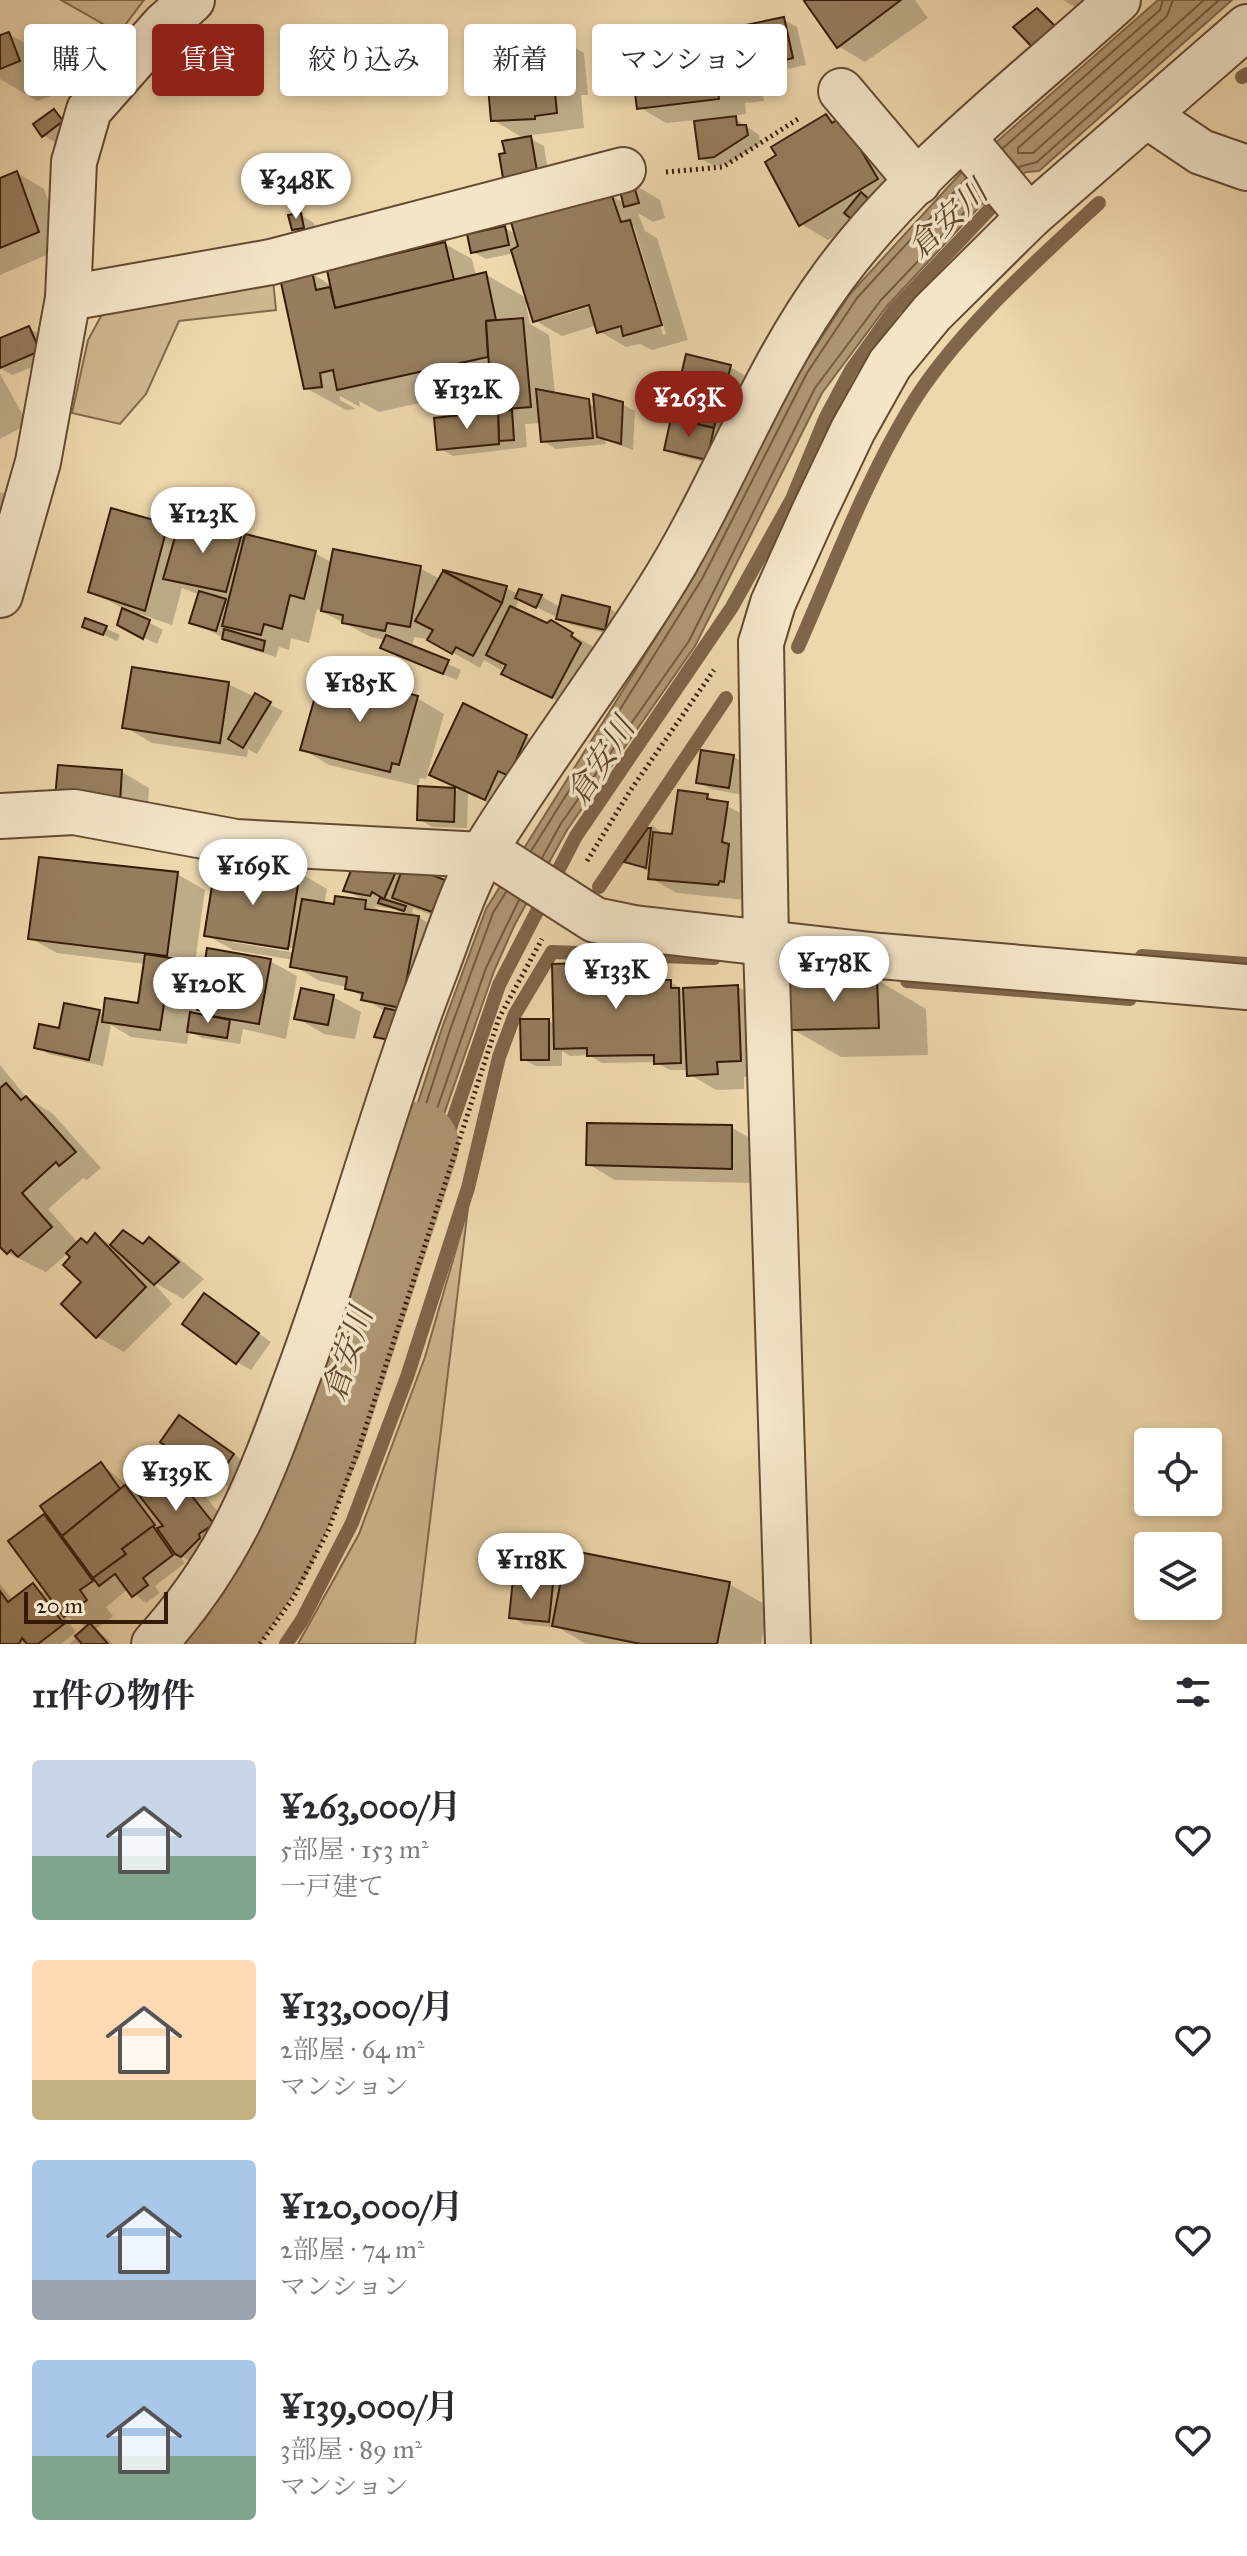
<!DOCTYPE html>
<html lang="ja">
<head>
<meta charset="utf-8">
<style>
	body { margin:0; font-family:"IM FELL Great Primer","Noto Serif JP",serif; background:#f2f2f3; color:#2b2b33; height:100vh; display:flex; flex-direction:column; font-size:30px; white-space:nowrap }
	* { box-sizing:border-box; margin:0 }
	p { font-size:26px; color:#7c7c81 }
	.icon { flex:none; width:44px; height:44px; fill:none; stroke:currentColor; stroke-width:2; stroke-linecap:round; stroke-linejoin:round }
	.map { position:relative; height:1644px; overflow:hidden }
	.side { display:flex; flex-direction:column; background:#fff; flex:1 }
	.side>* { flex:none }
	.banner { position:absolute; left:24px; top:24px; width:800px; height:72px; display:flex; gap:16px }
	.fabs { position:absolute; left:1134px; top:1428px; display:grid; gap:16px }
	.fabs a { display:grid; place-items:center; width:88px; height:88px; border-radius:8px; background:#fff; box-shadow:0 4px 12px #0003; font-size:40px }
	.scale { position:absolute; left:24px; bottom:20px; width:144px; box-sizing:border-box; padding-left:8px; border:4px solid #371b09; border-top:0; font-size:22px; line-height:28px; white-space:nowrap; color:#371b09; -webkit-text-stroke:6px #f4e5c9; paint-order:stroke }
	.price { position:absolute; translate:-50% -68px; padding:0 18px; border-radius:28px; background:#fff; color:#222; font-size:26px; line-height:52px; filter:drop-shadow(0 2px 4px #0008) }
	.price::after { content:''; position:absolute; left:50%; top:48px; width:24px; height:18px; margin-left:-12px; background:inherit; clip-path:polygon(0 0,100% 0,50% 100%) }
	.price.current { background:#8f2418; color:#fff }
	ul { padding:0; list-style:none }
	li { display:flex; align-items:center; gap:24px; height:200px; padding:0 32px }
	li span { display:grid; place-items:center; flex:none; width:224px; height:160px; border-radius:8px; color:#555 }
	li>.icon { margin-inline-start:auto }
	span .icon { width:96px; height:96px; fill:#fffc; stroke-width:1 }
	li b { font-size:34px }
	h2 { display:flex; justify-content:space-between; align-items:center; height:96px; padding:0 32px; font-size:34px }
	.tag { padding:0 28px; border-radius:8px; background:#fff; box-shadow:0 4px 12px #0003; font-size:28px; line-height:72px }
	.tag.current { background:#8f2418; color:#fff }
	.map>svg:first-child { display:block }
	.green { fill:#cfb790; stroke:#83694c; stroke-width:2 }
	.water { fill:#b09775; stroke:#80654a; stroke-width:2 }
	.shadow { fill:#0003; fill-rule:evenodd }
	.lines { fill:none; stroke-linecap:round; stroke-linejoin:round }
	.shore { stroke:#74593f; stroke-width:2 }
	.stream { stroke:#80654a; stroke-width:14 }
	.river { stroke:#b09775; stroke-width:86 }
	.building { fill:#967d5e; stroke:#371b09; stroke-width:2 }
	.minor-casing { stroke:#654a32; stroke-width:48 }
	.tertiary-casing { stroke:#654a32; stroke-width:48 }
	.path { stroke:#371b09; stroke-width:5; stroke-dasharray:2 4; stroke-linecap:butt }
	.minor { stroke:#f4e5c9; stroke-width:44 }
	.tertiary { stroke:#f4e5c9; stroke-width:44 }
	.labels { text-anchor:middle; stroke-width:7; stroke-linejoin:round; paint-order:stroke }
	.water-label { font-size:32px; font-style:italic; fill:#61462f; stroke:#f4e5c9 }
</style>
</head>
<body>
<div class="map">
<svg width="1247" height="1644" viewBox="0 0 1247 1644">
	<rect width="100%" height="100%" fill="#eed7ac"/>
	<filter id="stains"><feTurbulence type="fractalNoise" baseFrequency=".0025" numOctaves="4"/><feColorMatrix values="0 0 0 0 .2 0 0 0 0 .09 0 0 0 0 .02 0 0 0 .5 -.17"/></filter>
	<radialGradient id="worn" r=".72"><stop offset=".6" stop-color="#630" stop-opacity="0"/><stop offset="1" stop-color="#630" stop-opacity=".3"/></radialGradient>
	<g class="green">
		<polygon points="61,0 144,0 119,33"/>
		<polygon points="273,280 276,310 179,321 146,394 120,424 72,413 88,340 105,309"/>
		<polygon points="468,1208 415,1644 298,1644 359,1534 425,1357"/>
	</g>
	<polygon class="water" points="1158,0 1232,0 1039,171 1026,172 981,205 887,306 822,393 695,646 567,830 515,924 494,971 392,1263 369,1254 442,1028 486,909 695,575 800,370 850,294 960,174"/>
	<g class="shadow">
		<polygon points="809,0 915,0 928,18 865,62 838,46"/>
		<polygon points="1063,0 1108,0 1090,16"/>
		<polygon points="784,20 797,27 806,65 761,75 764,101 745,103 746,114 731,116 759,135 760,143 729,163 714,166 700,158 696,120 666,123 639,107 731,32 741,38"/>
		<polygon points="9,34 59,63 68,90 37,101 0,79 0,38"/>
		<polygon points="557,37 584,53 588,95 581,95 584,128 526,136 544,146 549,178 519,184 505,176 507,154 525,139 493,120"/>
		<polygon points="54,111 75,129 56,143 43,135"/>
		<polygon points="826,117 837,122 904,195 828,240 801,224"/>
		<polygon points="17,173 44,189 65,247 0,275 0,180"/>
		<path d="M633,184l27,16 5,18 -12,4 -15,-9 7,18 12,7 31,102 -36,10 -12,-6 -14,3 -27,-16 -2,-6 -35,11 -28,-16 -5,-17 -3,1 4,20 19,11 6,60 41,11 26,-2 13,7 -2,39 -28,-10 1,4 -50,5 -13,-8 -2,-18 -16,1 2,23 -74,9 -14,-8 -3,-28 66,-6 -9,-6 -1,-21 -113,25 -20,-11 1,6 -20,-11v4l16,9 -10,1 -40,-22 5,-115 21,13 113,-42 27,15 4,17 9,-2 43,25 -13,-46 -29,6 -13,-7 32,-24 12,7 93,-40 16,9zM630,226h4l32,108 -3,1zM598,300l1,4 -47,14v-4z"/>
		<polygon points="301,215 314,223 316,235 307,237 294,229"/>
		<polygon points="29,328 42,336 53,359 12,375 0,368 0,340"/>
		<polygon points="730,367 757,382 750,413 724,407 733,413 720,466 679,456 666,449 680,395 702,400 680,387"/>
		<polygon points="0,374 28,424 0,439"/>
		<polygon points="0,492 9,494 0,602"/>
		<polygon points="167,526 179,533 241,535 315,553 332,563 420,568 440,579 443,573 507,588 519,595 541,596 561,608 609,608 622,616 618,636 572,625 519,598 515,610 547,625 551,623 599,650 580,712 504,673 508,666 504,664 501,670 484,660 480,668 431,640 414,637 412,648 461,670 457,680 396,655 383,647 386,640 371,637 317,609 309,643 291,638 289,650 279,647 276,657 237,645 192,622 200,595 182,588 172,625 140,614 139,617 163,630 157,644 132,632 124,609 90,591"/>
		<polygon points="87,620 120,635 117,641 85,626"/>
		<polygon points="228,684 283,711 257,754 248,749 247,757 152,743 125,727"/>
		<polygon points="348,689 417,698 444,714 426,779 420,778 418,786 329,765 302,749"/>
		<polygon points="526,736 553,752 513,813 468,794 467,828 432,827 419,819 420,788 459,790 432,774"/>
		<polygon points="734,757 747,765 742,795 711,789 698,782"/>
		<polygon points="60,767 122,772 149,788 147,817"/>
		<polygon points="707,796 754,820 746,900 677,893 650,878 650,872 627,861 652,825 664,835 674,836"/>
		<path d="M358,857l86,24 27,16 -11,29 -47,-18 -1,4 6,5 27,16 -55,111 -13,-8 9,-24 -39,-25 -27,-6 -27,-15 1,-6 -61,-10 -27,-15 73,-56 21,-6 27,16 -3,16 12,2 29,-6 -20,-11zM373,906l21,3 15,7 -22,-2zM232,938l66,11 -1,4 -65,-11z"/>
		<polygon points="177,874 205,890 194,970 188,970 197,976 192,1015 215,1018 199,1009 270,961 297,976 286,1039 243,1029 240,1044 202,1038 189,1031 187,1044 131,1037 111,1025 103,1066 49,1054 36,1047 61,1030 99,1012 105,1015 139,1005 146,964 57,953 30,938"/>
		<polygon points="646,963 659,971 660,982 670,982 684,990 738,987 765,1003 768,1076 744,1077 744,1089 716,1090 689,1074 688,1070 670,1070 655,1062 602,1063 588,1055 570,1056 562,1051 562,1066 536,1066 523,1059 549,1021 556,1025"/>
		<polygon points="877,980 926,1009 928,1055 841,1057 792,1029"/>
		<polygon points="333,997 361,1012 355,1039 324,1034 297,1018"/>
		<polygon points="0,1065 26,1097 53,1114 101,1168 87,1180 83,1178 48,1209 79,1244 88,1244 96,1236 112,1245 124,1233 145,1245 149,1240 176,1256 204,1279 183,1299 152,1281 172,1304 124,1352 97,1337 84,1282 68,1253 46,1272 8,1253 0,1242"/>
		<polygon points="731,1127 758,1143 758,1183 615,1180 588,1164"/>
		<polygon points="218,1304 271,1342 251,1370 237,1362"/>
		<polygon points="193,1425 246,1463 229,1487 216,1479"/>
		<polygon points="101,1464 140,1496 172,1473 199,1488 240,1540 204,1569 179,1555 185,1563 155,1586 160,1593 146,1603 128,1589 106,1607 113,1616 96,1629 113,1644 69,1644 88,1628 61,1613 76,1632 61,1644 0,1644 0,1584 13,1600 33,1586 52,1597 45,1517 55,1523"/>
		<polygon points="556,1550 570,1558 568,1578 729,1584 768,1606 761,1644 586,1644 559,1628 524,1624 511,1617"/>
	</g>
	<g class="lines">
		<g class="shore">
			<polyline points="1173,0 1167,16 1018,148 1018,153 1033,153 1204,0"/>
			<polyline points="1003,148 1160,10 1163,0"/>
			<polyline points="1019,167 1037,162 1219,0"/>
			<polyline points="531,851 702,579 807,373 857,298 966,179"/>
			<polyline points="542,858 560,825 689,641 815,388 881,300 980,196"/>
			<polyline points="506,892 493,913 450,1030 380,1246 382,1251 388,1249 486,968 519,900"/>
		</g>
		<g class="stream">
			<polyline points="1242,77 1247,74"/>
			<path d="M798,647c35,-79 66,-163 111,-238 44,-74 126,-147 190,-206"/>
			<polyline points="599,887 726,698"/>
			<polyline points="1142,956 1247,964"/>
			<polyline points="907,981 1130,999"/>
			<polyline points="239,1644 269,1604 323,1500 499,985 576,836 732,607 792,499 826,417 851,370 894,310 988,211 1000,191"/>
			<polyline points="286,1644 302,1620 352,1523 407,1377 468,1188 499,1057 515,1014 552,952 714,958"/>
		</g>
		<polyline class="river" points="208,1644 271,1551 320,1439 416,1145"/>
	</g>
	<g class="building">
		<polygon points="901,0 837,48 804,1 806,0"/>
		<polygon points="1037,8 1056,27 1033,48 1013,27"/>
		<polygon points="784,17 793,58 746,69 736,27"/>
		<polygon points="732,30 738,86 718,89 719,99 637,109 635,93 640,92 635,41"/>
		<polygon points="9,32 20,61 0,69 0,35"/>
		<polygon points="558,35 561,80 554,81 557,113 535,116 535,119 491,121 484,39"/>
		<polygon points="54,109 63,121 42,137 33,124"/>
		<polygon points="826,114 832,123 837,120 845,123 878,179 799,226 765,162 776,155 771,147"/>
		<polygon points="736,116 737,125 746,125 748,135 714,157 699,159 694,121"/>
		<polygon points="531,136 537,171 503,178 499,154 505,153 502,141"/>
		<polygon points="17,171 39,232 0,248 0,178"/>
		<polygon points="633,182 639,203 624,207 619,187"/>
		<polygon points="861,192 871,201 855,222 844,213"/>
		<polygon points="611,193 621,222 630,220 662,325 623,336 621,326 597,333 589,305 533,322 511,250 518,246 511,222"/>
		<polygon points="301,213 304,228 292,230 288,215"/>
		<polygon points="505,226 509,245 471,253 467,234"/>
		<polygon points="445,242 454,280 335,308 327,270"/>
		<polygon points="312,271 316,290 330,287 335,308 486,272 496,320 486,321 488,357 337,390 333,370 320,373 322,387 304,389 280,278"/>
		<polygon points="523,318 531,407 492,410 486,321"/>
		<polygon points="29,326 40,351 0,368 0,338"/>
		<polygon points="686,354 731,365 723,398 678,388"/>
		<polygon points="536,389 589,399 593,438 541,442"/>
		<polygon points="678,393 720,403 714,428 672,418"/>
		<polygon points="593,394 623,402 621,444 597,437"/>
		<polygon points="512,410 514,440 499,441 498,411"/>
		<polygon points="498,411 499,444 437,450 434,418"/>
		<polygon points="671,418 714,428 707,460 664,450"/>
		<polygon points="111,508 168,524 145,611 88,592"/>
		<polygon points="181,516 242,533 226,592 163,579"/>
		<polygon points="245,534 316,551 304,599 290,595 282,629 264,624 261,635 222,626"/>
		<polygon points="333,549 421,566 410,627 387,623 385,631 342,623 343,615 321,611"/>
		<polygon points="443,570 507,586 502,603 443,571"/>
		<polygon points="443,571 502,603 473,656 456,647 452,654 427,640 433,630 415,621"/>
		<polygon points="519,589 542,595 536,608 515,598"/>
		<polygon points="199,591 226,599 216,631 189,623"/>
		<polygon points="562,595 610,607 605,630 556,619"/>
		<polygon points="510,606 547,623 551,620 573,633 571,636 581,643 552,698 501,674 506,665 486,655"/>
		<polygon points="122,608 150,620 143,639 117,625"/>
		<polygon points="85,618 107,626 103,635 82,627"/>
		<polygon points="224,629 265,641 263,651 222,639"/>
		<polygon points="386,635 449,660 443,674 380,648"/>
		<polygon points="132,667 229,682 220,743 122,728"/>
		<polygon points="349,678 418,696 399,765 392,763 390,772 300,750 320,679 347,687"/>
		<polygon points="255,693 271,702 243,748 228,739"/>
		<polygon points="463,703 527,735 509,776 498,771 485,800 429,775"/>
		<polygon points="701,750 734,755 729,788 696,783"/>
		<polygon points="58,765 122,770 120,803 55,798"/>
		<polygon points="418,786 455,788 454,822 417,820"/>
		<polygon points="678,790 708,794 707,799 728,802 722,842 729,844 724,882 720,881 718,885 648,879 653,832 672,834"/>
		<polygon points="648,828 651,828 646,868 624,862"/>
		<polygon points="357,855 398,867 384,899 372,892 370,896 343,891"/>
		<polygon points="39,857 178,872 167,956 28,939"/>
		<polygon points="404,864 445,880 432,912 392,898"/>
		<polygon points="215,867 277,877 279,868 300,872 288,949 204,936"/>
		<polygon points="335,896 366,900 365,909 419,916 401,1008 361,1000 363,993 345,989 347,977 290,967 302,899 334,904"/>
		<polygon points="380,898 406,906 404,911 378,903"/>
		<polygon points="207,948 271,959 259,1024 211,1016 212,1012 197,1010"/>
		<polygon points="145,954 171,958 160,1030 102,1022 105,998 138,1003"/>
		<polygon points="646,961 647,980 671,980 671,988 679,988 681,1063 654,1064 654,1055 587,1056 587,1048 554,1049 552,964"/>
		<polygon points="877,978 879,1028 790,1030 788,981"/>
		<polygon points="738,985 741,1061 717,1062 718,1074 687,1076 683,988"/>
		<polygon points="301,988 334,995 328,1025 294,1019"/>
		<polygon points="64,1003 100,1010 89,1060 34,1048 39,1024 59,1028"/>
		<polygon points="385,1008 402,1012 390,1040 374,1037"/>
		<polygon points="190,1012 230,1020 227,1038 187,1032"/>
		<polygon points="520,1019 549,1019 549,1060 521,1060"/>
		<polygon points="6,1083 21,1100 26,1096 76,1152 59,1166 56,1162 22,1193 52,1227 18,1257 11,1250 7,1254 0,1247 0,1088"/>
		<polygon points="587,1123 732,1125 732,1169 586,1165"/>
		<polygon points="123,1230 143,1244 149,1237 179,1262 154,1285 110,1245"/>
		<polygon points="95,1233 146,1287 96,1338 61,1304 81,1282 63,1265 70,1257 66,1253 81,1238 87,1243"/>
		<polygon points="204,1293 259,1333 236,1364 182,1324"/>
		<polygon points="179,1415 234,1454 215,1481 160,1442"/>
		<polygon points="101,1462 120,1489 62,1536 40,1506"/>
		<polygon points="171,1470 214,1524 199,1534 200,1538 181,1557 175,1554 157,1528 163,1526 138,1494"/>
		<polygon points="125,1485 155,1525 122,1549 126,1554 93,1578 62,1536"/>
		<polygon points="44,1514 93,1581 80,1590 87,1600 64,1617 8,1541"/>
		<polygon points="153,1526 173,1555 143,1578 148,1585 132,1597 115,1574 99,1586 93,1578 126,1554 122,1549"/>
		<polygon points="516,1543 557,1548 553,1584 513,1579"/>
		<polygon points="579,1552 730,1582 717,1644 641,1644 552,1626 562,1575 574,1578"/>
		<polygon points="513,1579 553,1584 549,1622 509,1618"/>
		<polygon points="33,1583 64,1624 38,1644 27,1644 22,1638 19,1644 0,1644 0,1591 8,1602"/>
		<polygon points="90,1623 108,1644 82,1644 75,1636"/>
	</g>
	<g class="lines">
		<g class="minor-casing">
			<g id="minor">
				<polyline points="841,91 918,182"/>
				<polyline points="1146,115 1201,152 1247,168"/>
				<polyline points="964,139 1029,217"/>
				<polyline points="68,298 271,262 623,170"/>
				<polyline points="0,595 38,462 68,298 74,162 89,110 164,25 192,0"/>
				<polyline points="761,643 766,944 788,1644"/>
				<polyline points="0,816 74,812 236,842 482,855 501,860 595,920 634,928 880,956 1247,987"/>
				<path d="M154,1644c76,-84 104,-159 142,-263 50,-133 86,-272 137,-405 16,-41 30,-88 52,-126 54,-88 118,-171 173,-259 64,-101 103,-216 175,-314 76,-104 189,-190 285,-277"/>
			</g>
		</g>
		<g class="tertiary-casing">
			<polyline id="tertiary" points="761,643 773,603 814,512 853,430 890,364 932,313 1029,217 1247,27"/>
		</g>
		<g class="path">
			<polyline points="666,172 723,167 801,117"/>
			<polyline points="587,861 630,791 714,670"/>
			<polyline points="260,1644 293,1598 328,1531 359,1448 499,1018 542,939"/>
		</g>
		<use href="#minor" class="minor"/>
		<use href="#tertiary" class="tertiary"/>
	</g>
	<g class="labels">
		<g class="water-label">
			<text transform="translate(947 219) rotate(-43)" y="11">倉安川</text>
			<text transform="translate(600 761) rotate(-57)" y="11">倉安川</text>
			<text transform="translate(347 1354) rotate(-72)" y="11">倉安川</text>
		</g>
	</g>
	<rect width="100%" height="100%" filter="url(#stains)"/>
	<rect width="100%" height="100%" fill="url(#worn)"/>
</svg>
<div class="fabs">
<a><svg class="icon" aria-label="locate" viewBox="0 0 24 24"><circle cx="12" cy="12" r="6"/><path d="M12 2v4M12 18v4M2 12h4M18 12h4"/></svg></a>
<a><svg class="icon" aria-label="layers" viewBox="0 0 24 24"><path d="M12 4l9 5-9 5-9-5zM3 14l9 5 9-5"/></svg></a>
</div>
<div class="scale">20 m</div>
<b class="price" style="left:296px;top:221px">¥348K</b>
<b class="price" style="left:467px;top:431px">¥132K</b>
<b class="price current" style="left:689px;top:439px">¥263K</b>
<b class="price" style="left:203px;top:555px">¥123K</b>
<b class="price" style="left:360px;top:724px">¥185K</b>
<b class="price" style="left:253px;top:907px">¥169K</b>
<b class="price" style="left:834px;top:1004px">¥178K</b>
<b class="price" style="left:616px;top:1011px">¥133K</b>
<b class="price" style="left:208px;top:1025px">¥120K</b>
<b class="price" style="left:176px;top:1513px">¥139K</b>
<b class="price" style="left:531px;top:1601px">¥118K</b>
<div class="banner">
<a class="tag">購入</a>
<a class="tag current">賃貸</a>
<a class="tag">絞り込み</a>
<a class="tag">新着</a>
<a class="tag">マンション</a>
</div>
</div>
<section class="side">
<h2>11件の物件<svg class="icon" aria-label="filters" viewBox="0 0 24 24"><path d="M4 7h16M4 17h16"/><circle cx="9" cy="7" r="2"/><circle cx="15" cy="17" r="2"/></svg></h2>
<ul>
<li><span style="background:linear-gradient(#c9d6e8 60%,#7fa58c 0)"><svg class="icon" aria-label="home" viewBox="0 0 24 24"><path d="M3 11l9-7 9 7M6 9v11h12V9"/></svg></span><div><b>¥263,000/月</b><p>5部屋 · 153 m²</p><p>一戸建て</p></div><svg class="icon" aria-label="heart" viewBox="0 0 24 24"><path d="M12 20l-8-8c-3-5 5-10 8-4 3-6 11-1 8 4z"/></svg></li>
<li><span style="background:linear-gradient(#ffd9b3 75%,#c2b280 0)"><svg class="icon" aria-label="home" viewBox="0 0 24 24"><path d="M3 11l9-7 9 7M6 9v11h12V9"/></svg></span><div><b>¥133,000/月</b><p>2部屋 · 64 m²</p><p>マンション</p></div><svg class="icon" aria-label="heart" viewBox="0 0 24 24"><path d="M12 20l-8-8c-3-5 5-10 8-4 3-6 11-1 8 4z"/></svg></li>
<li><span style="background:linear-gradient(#a9c7e8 75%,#9aa5b1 0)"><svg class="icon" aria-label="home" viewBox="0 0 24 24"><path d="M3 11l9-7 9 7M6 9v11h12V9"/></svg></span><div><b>¥120,000/月</b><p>2部屋 · 74 m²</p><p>マンション</p></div><svg class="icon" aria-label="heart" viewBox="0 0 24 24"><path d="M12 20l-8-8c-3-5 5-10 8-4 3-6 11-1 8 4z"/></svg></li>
<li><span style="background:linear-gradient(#a9c7e8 60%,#7fa58c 0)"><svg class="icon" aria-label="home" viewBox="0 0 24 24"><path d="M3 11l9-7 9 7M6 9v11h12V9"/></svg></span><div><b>¥139,000/月</b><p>3部屋 · 89 m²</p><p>マンション</p></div><svg class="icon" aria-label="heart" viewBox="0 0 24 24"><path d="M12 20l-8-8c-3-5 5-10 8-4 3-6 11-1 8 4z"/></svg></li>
</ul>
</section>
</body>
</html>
